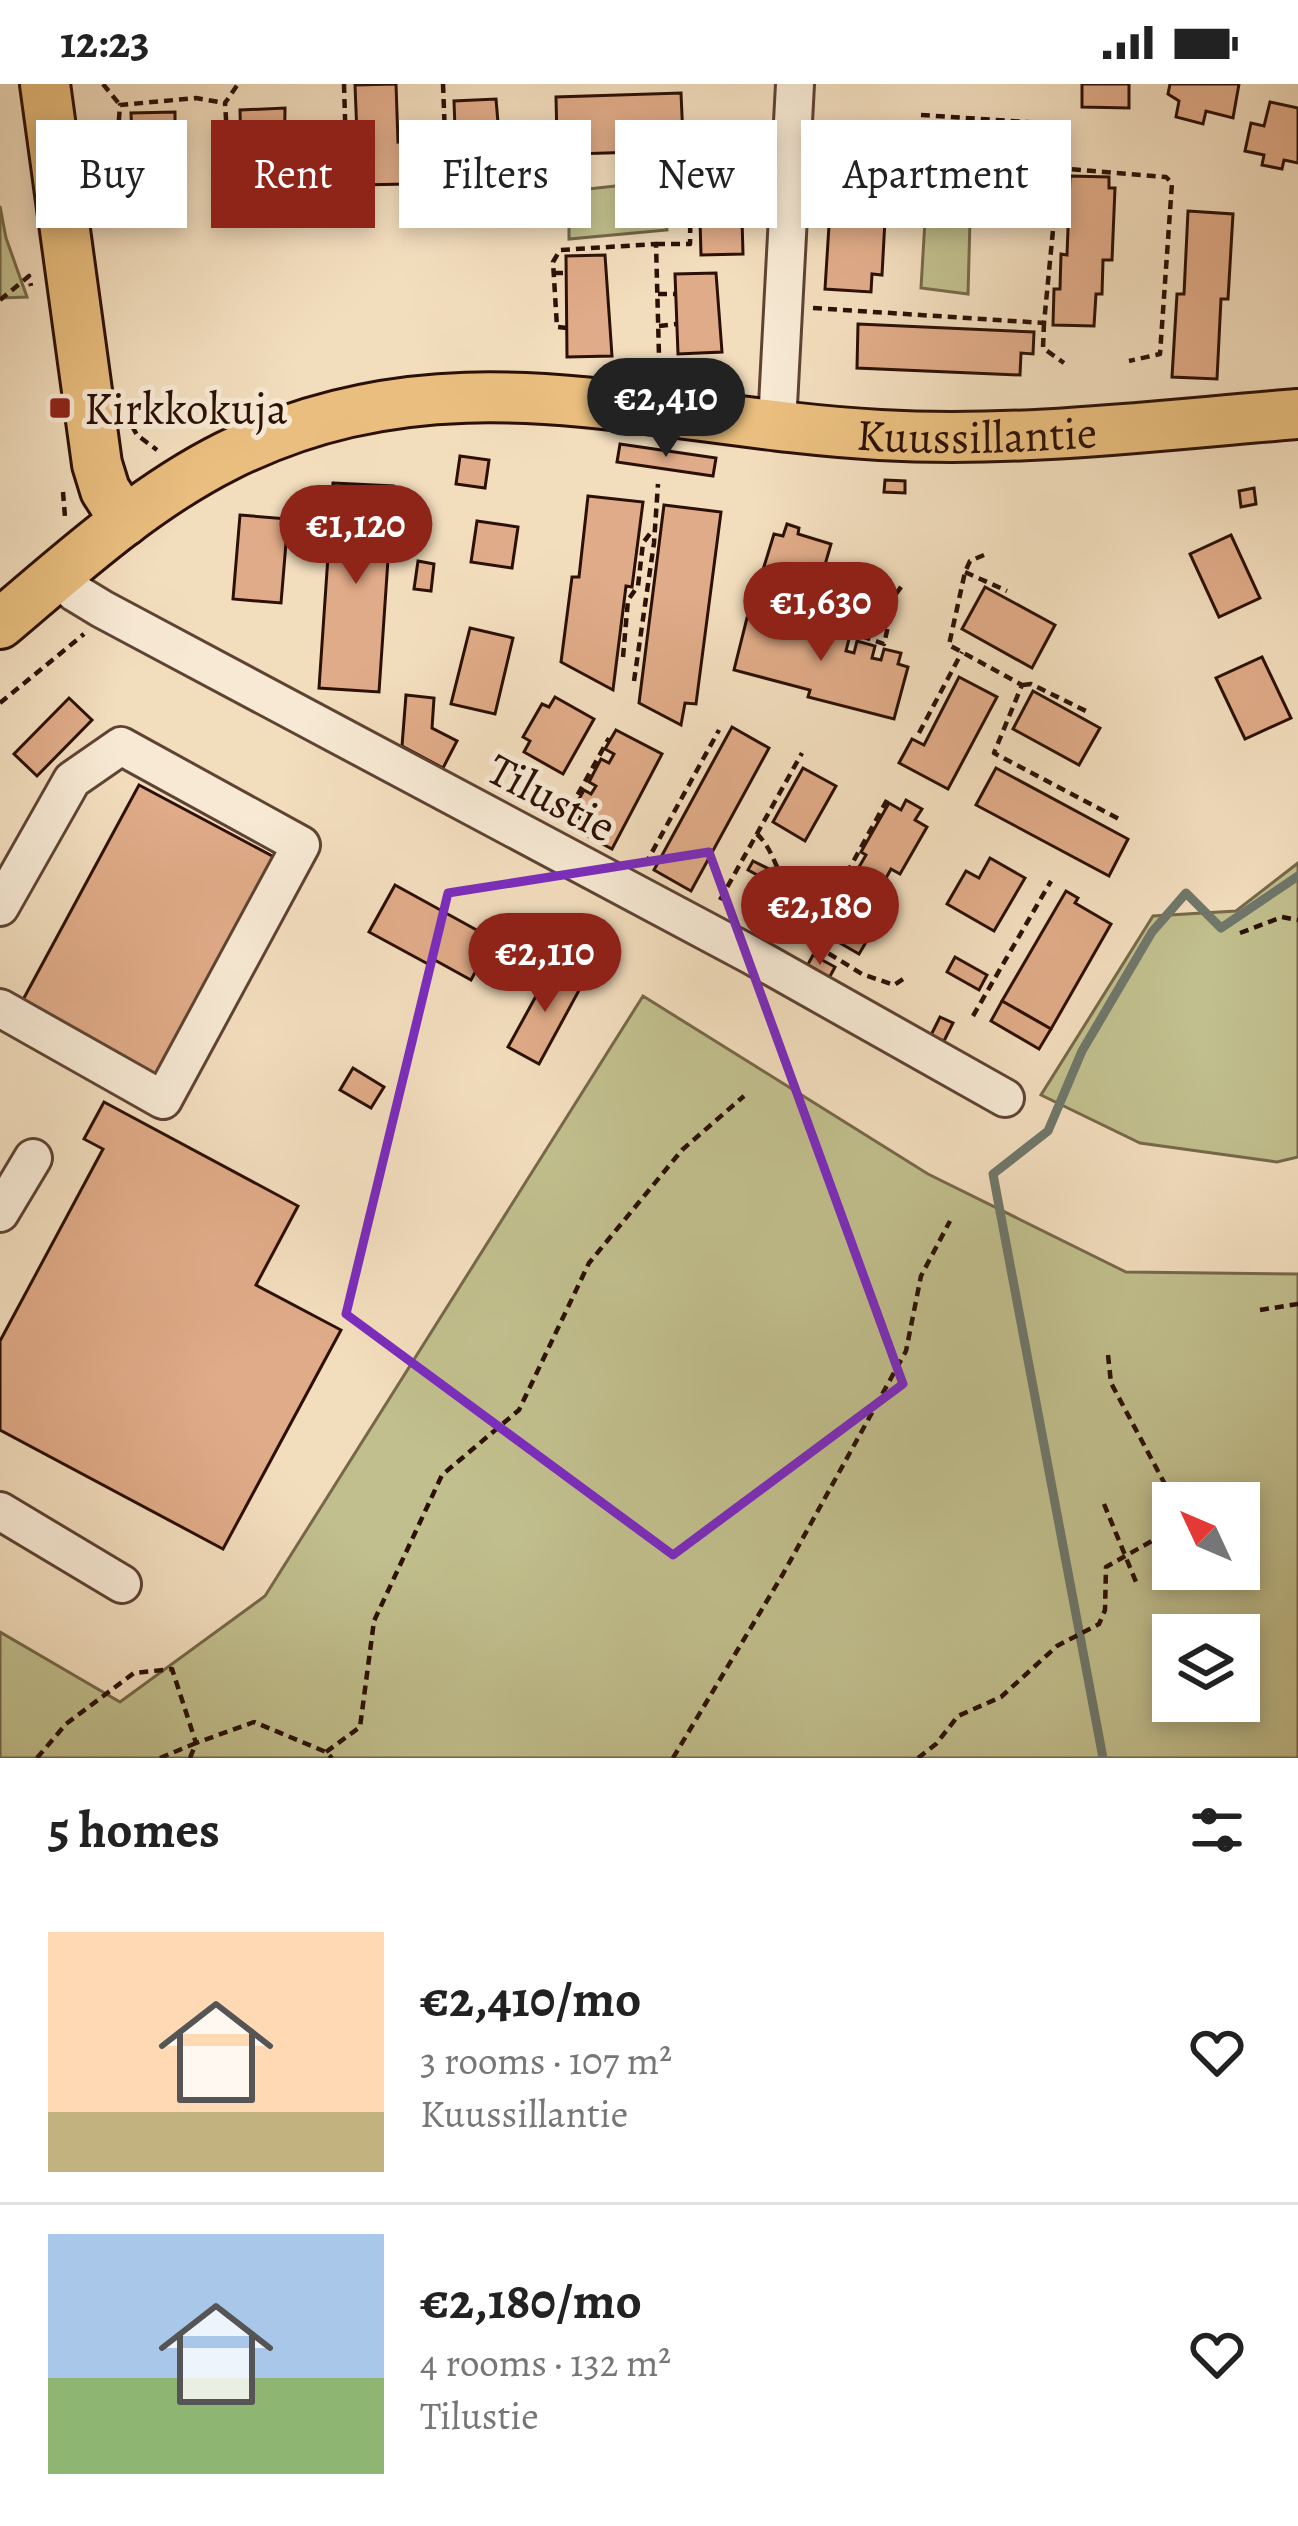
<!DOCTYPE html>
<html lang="en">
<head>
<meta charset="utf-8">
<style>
	body { margin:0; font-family:Alegreya,serif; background:#f2f2f2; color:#222; height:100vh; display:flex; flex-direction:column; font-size:45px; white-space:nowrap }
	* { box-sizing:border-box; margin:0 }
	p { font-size:39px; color:#767676 }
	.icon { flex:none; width:66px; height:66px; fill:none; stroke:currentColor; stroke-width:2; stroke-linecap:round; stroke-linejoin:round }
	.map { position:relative; height:1674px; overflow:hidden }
	.sheet { display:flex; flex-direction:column; background:#fff; flex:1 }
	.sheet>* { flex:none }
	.hud { position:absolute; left:36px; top:36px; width:1227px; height:108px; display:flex; gap:24px }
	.needle { width:78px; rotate:314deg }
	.controls { position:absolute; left:1152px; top:1398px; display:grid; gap:24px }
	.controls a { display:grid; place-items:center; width:108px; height:108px; border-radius:0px; background:#fff; box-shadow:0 6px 18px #0003; font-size:60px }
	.price { position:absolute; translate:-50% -102px; padding:0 27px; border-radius:42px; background:#8f2418; color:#fff; font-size:39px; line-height:78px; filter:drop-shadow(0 3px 6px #0008) }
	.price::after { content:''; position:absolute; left:50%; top:72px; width:36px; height:27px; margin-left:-18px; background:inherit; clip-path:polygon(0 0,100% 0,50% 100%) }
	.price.selected { background:#222; color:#fff }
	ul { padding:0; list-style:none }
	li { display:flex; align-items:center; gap:36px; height:300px; padding:0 48px }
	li+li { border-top:3px solid #e0e0e0 }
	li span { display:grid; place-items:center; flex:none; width:336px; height:240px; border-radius:0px; color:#555 }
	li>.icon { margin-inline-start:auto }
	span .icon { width:144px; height:144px; fill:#fffc; stroke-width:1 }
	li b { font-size:51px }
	h2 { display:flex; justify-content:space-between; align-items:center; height:144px; padding:0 48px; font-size:51px }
	.chip { padding:0 42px; border-radius:0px; background:#fff; box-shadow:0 6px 18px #0003; font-size:42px; line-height:108px }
	.chip.selected { background:#8f2418; color:#fff }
	.status { display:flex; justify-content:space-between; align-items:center; height:84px; padding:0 60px; background:#fff; direction:ltr }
	.status svg { height:33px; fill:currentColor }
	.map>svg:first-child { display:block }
	.green { fill:#c1bf8d; stroke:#766849; stroke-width:3; fill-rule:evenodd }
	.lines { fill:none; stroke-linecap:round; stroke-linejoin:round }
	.stream { stroke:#6f776b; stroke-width:9 }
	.building { fill:#e0ab88; stroke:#2c1005; stroke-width:3 }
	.minor-casing { stroke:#5e4333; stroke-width:42 }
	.major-casing { stroke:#2c1005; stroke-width:54 }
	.path { stroke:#2c1005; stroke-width:4.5; stroke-dasharray:9 6; stroke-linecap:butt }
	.minor { stroke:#f7e9d4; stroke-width:36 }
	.major { stroke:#e9be7e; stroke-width:48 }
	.marked { fill:none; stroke:#7b2cbf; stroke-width:9; stroke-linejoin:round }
	.poi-dot { fill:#8f2418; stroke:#f7e9d4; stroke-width:4.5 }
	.labels { text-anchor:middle; stroke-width:10; stroke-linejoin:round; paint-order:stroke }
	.poi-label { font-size:45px; fill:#2c1005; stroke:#f7e9d4; text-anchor:start }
	.street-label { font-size:45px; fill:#2c1005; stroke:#f7e9d4 }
</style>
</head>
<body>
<div class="status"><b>12:23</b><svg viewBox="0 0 49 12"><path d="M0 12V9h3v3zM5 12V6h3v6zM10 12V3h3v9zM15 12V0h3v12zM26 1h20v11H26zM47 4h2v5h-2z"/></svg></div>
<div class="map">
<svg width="1298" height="1674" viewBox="0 0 1298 1674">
	<rect width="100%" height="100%" fill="#f2ddbd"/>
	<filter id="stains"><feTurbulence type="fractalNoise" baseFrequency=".00167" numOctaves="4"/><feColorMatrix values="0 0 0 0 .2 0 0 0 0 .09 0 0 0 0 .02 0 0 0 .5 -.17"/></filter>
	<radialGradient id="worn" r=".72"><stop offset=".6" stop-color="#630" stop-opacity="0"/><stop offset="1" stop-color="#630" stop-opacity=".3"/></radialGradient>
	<g class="green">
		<polygon points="662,97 667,146 569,155 569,107"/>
		<polygon points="0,122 6,154 27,213 0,214"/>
		<polygon points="970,136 968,210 921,204 925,137"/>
		<polygon points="858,503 886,510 873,548 846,538"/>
		<polygon points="1298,779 1298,1073 1277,1078 1140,1059 1041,1011 1153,832 1236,827"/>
		<path d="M643,912l285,178 198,98 172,2v484h-1298v-126l120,70 145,-106zM1173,1419h66v66h-66zM1173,1551h66v66h-66z"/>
	</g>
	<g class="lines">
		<polyline class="stream" points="1103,1674 993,1090 1048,1047 1082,967 1152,848 1186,809 1221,844 1298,792"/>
	</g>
	<g class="building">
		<polygon points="396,0 398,58 404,57 406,100 359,101 355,1"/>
		<polygon points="1082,0 1129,0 1129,24 1082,23"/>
		<polygon points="1170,0 1239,0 1233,34 1206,27 1203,40 1176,33 1179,17 1168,10"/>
		<polygon points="681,9 683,54 668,55 668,67 575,70 575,57 557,57 556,13"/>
		<polygon points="496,15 503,98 457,100 454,17"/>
		<polygon points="1270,18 1298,24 1298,79 1284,76 1282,85 1262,81 1264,71 1245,67 1251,39 1264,42"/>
		<polygon points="285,24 284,103 242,105 240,26"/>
		<polygon points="175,28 175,108 134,109 131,29"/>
		<polygon points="914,45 1042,52 1040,96 1021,95 1021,104 929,100 929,89 911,88"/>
		<polygon points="305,57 315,57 316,74 306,75"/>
		<polygon points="833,78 877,81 876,98 887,99 882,191 872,190 871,208 825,205"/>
		<polygon points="1070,92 1109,93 1109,104 1115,104 1112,176 1103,176 1102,210 1096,210 1094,242 1053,241 1054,205 1060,205 1061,170 1067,171"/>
		<polygon points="699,100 741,100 743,170 701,171"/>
		<polygon points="1188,127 1233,130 1228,215 1221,215 1217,295 1172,293 1177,210 1184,210"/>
		<polygon points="605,171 612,272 567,273 566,172"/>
		<polygon points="716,189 722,268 678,270 675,190"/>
		<polygon points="858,240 1034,248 1033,270 1021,269 1020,291 857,284"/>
		<polygon points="620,360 716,374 713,392 617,378"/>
		<polygon points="460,372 489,376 485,404 456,400"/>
		<polygon points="885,396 905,397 905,409 884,408"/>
		<polygon points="333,399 393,402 379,608 319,604"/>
		<polygon points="1254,404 1256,420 1241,423 1239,407"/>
		<polygon points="588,412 643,418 632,503 626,502 613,606 561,578 572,493 579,493"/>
		<polygon points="664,421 721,428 696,620 685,619 681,641 639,619"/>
		<polygon points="240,431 288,435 281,519 233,515"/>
		<polygon points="477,437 518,443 512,484 471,478"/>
		<polygon points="787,440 799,444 798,450 831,460 818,505 762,489 774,450 783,452"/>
		<polygon points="1231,451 1260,514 1219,533 1190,470"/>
		<polygon points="418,477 434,480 431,507 414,505"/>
		<polygon points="985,503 1055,541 1032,584 962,545"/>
		<polygon points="756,523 773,528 770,539 779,542 782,530 799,535 796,546 805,549 808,537 825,541 822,553 831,556 832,550 849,555 846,567 854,569 857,557 875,562 872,574 881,576 884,565 901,569 898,580 908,583 894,635 808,613 810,606 734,586 747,534 752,535"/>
		<polygon points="470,544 513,554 495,630 451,620"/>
		<polygon points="1262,573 1291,634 1245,655 1216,594"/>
		<polygon points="959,593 997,613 948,705 899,679 912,655 924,661"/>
		<polygon points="1033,607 1100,644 1079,681 1013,645"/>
		<polygon points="406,611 434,614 432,644 457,657 443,684 402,662"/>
		<polygon points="555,613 594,635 563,690 524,668 530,657 523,653 542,620 549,623"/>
		<polygon points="69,614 92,636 37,692 14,670"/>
		<polygon points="732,643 769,664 691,807 654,786"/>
		<polygon points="616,646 662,670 612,765 574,745 581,732 572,728 584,706 591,710 596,702 589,698 601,675 609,679 614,670 605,665"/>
		<polygon points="803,684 836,702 805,757 773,738"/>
		<polygon points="996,684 1128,755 1109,792 976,721"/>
		<polygon points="139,701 276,774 155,999 18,925"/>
		<polygon points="906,716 922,725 915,736 927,743 900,790 891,785 876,812 889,819 859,870 821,848 866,771 861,768 889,719 901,726"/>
		<polygon points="990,774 1025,794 994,847 947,820 966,787 979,794"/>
		<polygon points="753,777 773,787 768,797 748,786"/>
		<polygon points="395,801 493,855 471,896 431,874 428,880 369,848"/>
		<polygon points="1066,807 1078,814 1075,819 1111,840 1051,945 1002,917"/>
		<polygon points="813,871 835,883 828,896 806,884"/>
		<polygon points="955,873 987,891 979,906 947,888"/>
		<polygon points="552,883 583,899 539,980 508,963"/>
		<polygon points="1002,917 1051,945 1039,965 991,937"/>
		<polygon points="940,933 953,939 944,957 931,951"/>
		<polygon points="353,984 384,1003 371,1024 340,1006"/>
		<polygon points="104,1018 298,1122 256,1201 341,1246 223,1465 0,1346 0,1257 103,1065 84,1055"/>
	</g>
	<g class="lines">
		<g class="minor-casing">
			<g id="minor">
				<polyline points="777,340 795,0"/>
				<polyline points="59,490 74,508 102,525 751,871 1005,1014"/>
				<polyline points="0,823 72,696 121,662 301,761 163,1016 0,924"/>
				<polyline points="0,1129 33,1074"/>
				<polyline points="0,1427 122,1500"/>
			</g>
		</g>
		<g class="major-casing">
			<g id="major">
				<polyline points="45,0 97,380 105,406 125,437"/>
				<path id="s1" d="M0,540c71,-60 143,-126 227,-168 221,-110 422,-34 653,-21 139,8 279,-10 418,-21"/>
			</g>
		</g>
		<g class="path">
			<polyline points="103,0 120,21"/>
			<polyline points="344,0 347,101"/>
			<polyline points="443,0 446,78"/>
			<polyline points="229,82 225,19 238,0"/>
			<polyline points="1057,84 1166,93 1172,99 1160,270 1129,277"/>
			<path d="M144,114l-10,-1c-21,-21 -16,-63 -14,-92l76,-7 29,5"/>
			<polyline points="656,160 690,160 691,89 718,89 721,82"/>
			<polyline points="554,189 566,189"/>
			<polyline points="658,210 676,210"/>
			<polyline points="0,216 29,192 31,202"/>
			<polyline points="813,224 1044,239 1062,53 1041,39 921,31"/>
			<polyline points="1044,239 1043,264 1064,279"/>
			<polyline points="659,242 677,240"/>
			<polyline points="567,244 557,243 553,178 560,166 656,160 659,272"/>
			<polyline points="132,342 137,351 157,366"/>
			<polyline points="63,408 65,433"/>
			<polyline points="984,471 970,477 965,488 949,561 1022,601 994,669 1121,736"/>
			<polyline points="965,488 1007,507"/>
			<polyline points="761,523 825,539 884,560 895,511 904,499"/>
			<polyline points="623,573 628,516 638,502 643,459 652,447"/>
			<polyline points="634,597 654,459 658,400"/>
			<polyline points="1023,601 1031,600 1088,628"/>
			<polyline points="0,619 84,550"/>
			<polyline points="919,649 962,568"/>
			<polyline points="541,709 572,721 609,654"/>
			<polyline points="887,716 813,851 815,861 862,890 894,901 903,895"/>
			<path d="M757,750c16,15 19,36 31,55"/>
			<polyline points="645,781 719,646"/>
			<polyline points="720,816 802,669"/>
			<polyline points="1240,849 1282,833 1298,836"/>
			<polyline points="973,932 1051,797"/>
			<polyline points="1260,1226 1298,1220"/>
			<polyline points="1108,1271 1111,1299 1175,1419"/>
			<polyline points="1104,1420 1136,1498"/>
			<polyline points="326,1668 360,1643 374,1537 442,1391 519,1326 589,1179 682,1066 744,1012"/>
			<polyline points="37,1674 66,1640 134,1589 172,1585 196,1659 254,1638 326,1668 332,1674"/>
			<polyline points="160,1674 196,1659"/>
			<polyline points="190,1674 196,1659"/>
			<polyline points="673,1674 783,1490 906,1267 921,1192 950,1137"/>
			<polyline points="918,1674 936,1660 958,1632 1001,1613 1057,1562 1099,1540 1105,1526 1106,1483 1173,1445"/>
		</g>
		<use href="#minor" class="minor"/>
		<use href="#major" class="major"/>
	</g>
	<path class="marked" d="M709,768l194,532 -230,171 -327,-241 102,-421z"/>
	<rect class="poi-dot" x="48" y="312" width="24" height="24" rx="6"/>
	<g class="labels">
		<g class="poi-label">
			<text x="84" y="340">Kirkkokuja</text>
		</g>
		<g class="street-label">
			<text dy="16" stroke="none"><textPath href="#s1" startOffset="1044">Kuussillantie</textPath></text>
			<text transform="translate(552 713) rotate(28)" y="16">Tilustie</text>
		</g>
	</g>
	<rect width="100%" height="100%" filter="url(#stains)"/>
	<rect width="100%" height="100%" fill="url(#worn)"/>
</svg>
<div class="controls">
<a><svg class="needle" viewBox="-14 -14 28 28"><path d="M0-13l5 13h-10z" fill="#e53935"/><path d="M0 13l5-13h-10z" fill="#767676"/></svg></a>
<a><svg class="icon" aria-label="layers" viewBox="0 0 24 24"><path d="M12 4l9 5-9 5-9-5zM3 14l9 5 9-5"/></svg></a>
</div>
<b class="price selected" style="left:666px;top:376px">€2,410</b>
<b class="price" style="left:356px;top:503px">€1,120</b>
<b class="price" style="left:821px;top:580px">€1,630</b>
<b class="price" style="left:820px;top:884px">€2,180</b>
<b class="price" style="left:545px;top:931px">€2,110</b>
<div class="hud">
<a class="chip">Buy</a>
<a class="chip selected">Rent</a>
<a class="chip">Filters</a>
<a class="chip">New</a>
<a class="chip">Apartment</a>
</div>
</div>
<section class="sheet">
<h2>5 homes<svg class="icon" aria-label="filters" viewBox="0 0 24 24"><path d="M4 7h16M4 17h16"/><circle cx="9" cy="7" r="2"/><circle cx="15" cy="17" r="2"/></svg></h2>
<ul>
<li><span style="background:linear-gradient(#ffd9b3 75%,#c2b280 0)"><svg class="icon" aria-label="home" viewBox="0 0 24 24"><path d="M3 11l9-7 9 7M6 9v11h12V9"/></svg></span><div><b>€2,410/mo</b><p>3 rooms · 107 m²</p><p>Kuussillantie</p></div><svg class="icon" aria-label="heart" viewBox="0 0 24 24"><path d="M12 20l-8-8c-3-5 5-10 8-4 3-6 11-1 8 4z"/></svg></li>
<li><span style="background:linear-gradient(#a9c7e8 60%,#8fb573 0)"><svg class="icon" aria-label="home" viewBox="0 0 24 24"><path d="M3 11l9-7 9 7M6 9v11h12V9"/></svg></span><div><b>€2,180/mo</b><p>4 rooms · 132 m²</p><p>Tilustie</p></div><svg class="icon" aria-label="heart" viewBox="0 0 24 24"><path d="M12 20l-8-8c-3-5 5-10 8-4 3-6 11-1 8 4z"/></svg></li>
</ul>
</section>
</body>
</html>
